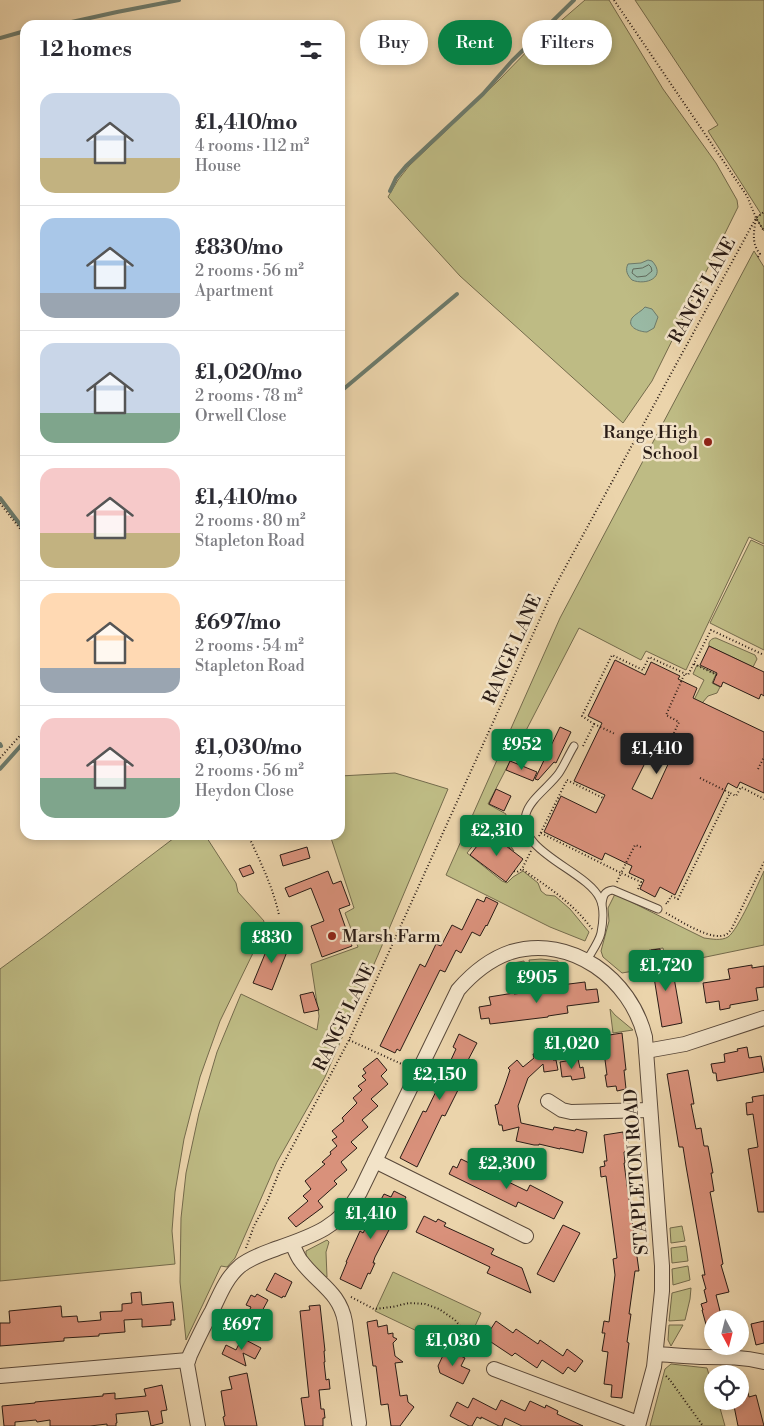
<!DOCTYPE html>
<html lang="en">
<head>
<meta charset="utf-8">
<style>
	body { margin:0; font-family:"Libre Bodoni",serif; background:#f7f7f7; color:#2b2b33; height:100vh; display:flex; flex-direction:column; font-size:19px; white-space:nowrap }
	* { box-sizing:border-box; margin:0 }
	p { font-size:16px; color:#7c7c81 }
	.icon { flex:none; width:28px; height:28px; fill:none; stroke:currentColor; stroke-width:2; stroke-linecap:round; stroke-linejoin:round }
	.map { position:relative; flex:1; overflow:hidden }
	.details { position:absolute; left:20px; top:20px; width:325px; height:820px; display:flex; flex-direction:column; background:#fff; border-radius:15px; box-shadow:0 2px 8px #0003 }
	.details>* { flex:none }
	.banner { position:absolute; left:360px; top:20px; width:329px; height:45px; display:flex; gap:10px }
	.needle { width:32px; rotate:173deg }
	.buttons { position:absolute; left:704px; top:1310px; display:grid; gap:10px }
	.buttons a { display:grid; place-items:center; width:45px; height:45px; border-radius:50%; background:#fff; box-shadow:0 2px 8px #0003; font-size:25px }
	.price { position:absolute; translate:-50% -42px; padding:0 11px; border-radius:5px; background:#0b8043; color:#fff; font-size:16px; line-height:32px; filter:drop-shadow(0 1px 2px #0008) }
	.price::after { content:''; position:absolute; left:50%; top:30px; width:15px; height:11px; margin-left:-8px; background:inherit; clip-path:polygon(0 0,100% 0,50% 100%) }
	.price.active { background:#222; color:#fff }
	ul { padding:0; list-style:none }
	li { display:flex; align-items:center; gap:15px; height:125px; padding:0 20px }
	li+li { border-top:1px solid #e1e1e2 }
	li span { display:grid; place-items:center; flex:none; width:140px; height:100px; border-radius:15px; color:#555 }
	li>.icon { margin-inline-start:auto }
	span .icon { width:60px; height:60px; fill:#fffc; stroke-width:1 }
	li b { font-size:21px }
	h2 { display:flex; justify-content:space-between; align-items:center; height:60px; padding:0 20px; font-size:21px }
	.tag { padding:0 18px; border-radius:22px; background:#fff; box-shadow:0 2px 8px #0003; font-size:18px; line-height:45px }
	.tag.active { background:#0b8043; color:#fff }
	.map>svg:first-child { display:block }
	.green { fill:#bebb84; stroke:#746b4c }
	.water { fill:#99b9a4; stroke:#6c7a6b }
	.lines { fill:none; stroke-linecap:round; stroke-linejoin:round }
	.shore { stroke:#616a5c; stroke-width:1 }
	.stream { stroke:#6c7a6b; stroke-width:4 }
	.building { fill:#d9917b; stroke:#291b15; fill-rule:evenodd }
	.lane-casing { stroke:#5a493a; stroke-width:9 }
	.street-casing { stroke:#5a493a; stroke-width:16 }
	.path { stroke:#291b15; stroke-width:2; stroke-dasharray:1 2.5; stroke-linecap:butt }
	.lane { stroke:#f2e3c8; stroke-width:7 }
	.street { stroke:#f2e3c8; stroke-width:14 }
	.poi-dot { fill:#8f2418; stroke:#f2e3c8; stroke-width:2 }
	.labels { text-anchor:middle; stroke-width:5; stroke-linejoin:round; paint-order:stroke }
	.street-label { font-size:18px; fill:#291b15; stroke:#f2e3c8 }
	.poi-label { font-size:18px; fill:#291b15; stroke:#f2e3c8; text-anchor:end }
</style>
</head>
<body>
<div class="map">
<svg width="764" height="1426" viewBox="0 0 764 1426">
	<rect width="100%" height="100%" fill="#ebd4ab"/>
	<filter id="stains"><feTurbulence type="fractalNoise" baseFrequency=".004" numOctaves="4"/><feColorMatrix values="0 0 0 0 .2 0 0 0 0 .09 0 0 0 0 .02 0 0 0 .5 -.17"/></filter>
	<radialGradient id="worn" r=".72"><stop offset=".6" stop-color="#630" stop-opacity="0"/><stop offset="1" stop-color="#630" stop-opacity=".3"/></radialGradient>
	<g class="green">
		<polygon points="585,0 609,0 663,89 716,163 737,200 738,207 652,381 623,423 460,276 388,197 398,180 409,166 498,81 534,44"/>
		<polygon points="635,0 764,0 764,231 756,218 761,214 708,131 718,125"/>
		<path d="M754,251l10,16v277l-15,-7 -63,133 -40,-19 -5,9 -62,-32 -91,176 18,10c-3,16 -1,24 8,37l-28,-22 -19,24 35,28 5,2 6,-6 10,-6 15,12 3,8 5,4 9,1 15,13 19,23 -4,9 -35,-14 -104,-52 114,-257z"/>
		<polygon points="751,540 764,546 764,650 710,623"/>
		<path d="M716,638l39,17 2,4 -4,8 -44,-21c-1,-5 3,-8 7,-8z"/>
		<polygon points="697,665 716,674 712,683 720,687 717,693 708,696 703,702 677,756 674,740 704,680 693,674"/>
		<polygon points="395,773 448,789 378,955 325,1077 277,1162 235,1258 227,1267 221,1266 186,1340 180,1282 181,1218 186,1173 199,1113 217,1052 241,994 317,1030 319,1016 311,964 358,947 345,913 354,908 330,835 340,835 340,776"/>
		<polygon points="178,835 205,835 236,883 238,892 264,921 254,951 220,1021 200,1077 184,1139 175,1192 172,1231 175,1264 0,1281 0,969 45,936"/>
		<path d="M764,871v74l-97,20 -4,-17 -14,2 2,18 -29,5 -19,-16 -2,-6 8,-30 -1,-13 7,-14 89,44c8,1 17,3 24,-1 10,-7 30,-53 36,-66z"/>
		<polygon points="541,959 558,961 560,973 532,977 529,960"/>
		<polygon points="524,961 528,978 511,981 508,964"/>
		<polygon points="610,1009 615,1015 633,1030 613,1033"/>
		<polygon points="682,1226 685,1241 671,1243 670,1228"/>
		<polygon points="327,1240 329,1242 326,1252 327,1277 325,1278 306,1258 306,1251"/>
		<polygon points="686,1246 688,1261 672,1263 671,1248"/>
		<polygon points="688,1266 690,1280 673,1285 672,1269"/>
		<polygon points="393,1272 481,1313 465,1348 422,1328 419,1332 375,1311"/>
		<polygon points="691,1288 690,1299 685,1320 669,1321 672,1293"/>
		<polygon points="669,1325 683,1325 671,1346 668,1340"/>
		<polygon points="671,1364 707,1368 712,1385 712,1401 718,1401 725,1426 650,1426 665,1369"/>
	</g>
	<g class="water">
		<path d="M648,260l4,1c15,16 -6,25 -20,19 -5,-5 -7,-10 -4,-16l13,-1z"/>
		<path d="M645,307l7,2 6,8 -4,11 -7,4c-6,0 -21,-4 -15,-14 3,-4 10,-7 13,-11z"/>
	</g>
	<g class="lines">
		<polygon class="shore" points="649,265 651,267 652,271 646,276 637,277 632,273 633,269 642,268"/>
		<g class="stream">
			<polyline points="58,25 117,12 179,0"/>
			<polyline points="0,38 25,31"/>
			<polyline points="390,191 396,178 406,166 483,94 512,61 574,0"/>
			<polyline points="340,392 457,294"/>
			<polyline points="0,498 25,531"/>
			<polyline points="0,744 1,746"/>
			<polyline points="0,769 25,741"/>
		</g>
	</g>
	<g class="building">
		<polygon points="709,646 764,672 764,696 761,694 759,699 723,682 721,687 713,683 717,673 700,665"/>
		<path d="M615,660l30,15 6,-13 29,14 -2,3 19,9 -4,10 71,34v61l-24,-11 -3,6 -9,-5 -53,112 -15,-8 -5,10 -15,-8 4,-9 -15,-7 3,-7 -27,-13 -3,7 -58,-28 17,-36 35,17 9,-18 -31,-14 28,-58 -14,-7zM651,751l19,9 -18,39 -20,-10z"/>
		<polygon points="560,727 571,732 556,763 554,762 538,780 535,779"/>
		<polygon points="510,761 537,772 533,781 506,770"/>
		<polygon points="496,789 511,796 504,811 489,804"/>
		<polygon points="488,832 523,859 506,882 470,855"/>
		<polygon points="307,847 310,858 283,866 280,855"/>
		<polygon points="250,865 254,873 243,877 239,869"/>
		<polygon points="328,871 333,884 341,881 350,905 339,909 352,946 322,957 311,926 324,921 311,888 289,897 285,888"/>
		<polygon points="486,897 498,903 487,926 486,925 480,936 472,932 461,953 456,950 445,972 440,970 400,1051 397,1049 395,1053 380,1046 420,964 425,967 436,944 441,946 452,925 462,930 477,899 484,902"/>
		<polygon points="272,937 290,944 272,990 253,983"/>
		<polygon points="660,949 665,974 673,972 682,1023 662,1027 653,971 654,971 651,950"/>
		<polygon points="752,965 752,968 764,966 764,987 756,988 758,1000 730,1005 730,1008 720,1010 719,1001 706,1003 703,983 730,979 728,969"/>
		<polygon points="585,982 586,990 597,989 599,1002 567,1006 568,1013 548,1016 548,1017 490,1024 489,1018 481,1019 479,1007 491,1005 489,997 514,993 514,994 540,991 540,992 561,990 561,985"/>
		<polygon points="313,992 319,1010 304,1013 300,995"/>
		<polygon points="622,1033 626,1070 624,1070 626,1089 617,1091 616,1086 607,1087 605,1075 607,1075 602,1037 603,1036"/>
		<polygon points="459,1034 477,1043 466,1064 470,1066 445,1116 442,1115 417,1167 400,1158 423,1111 426,1112 445,1073 456,1049 453,1047"/>
		<polygon points="747,1047 749,1058 761,1056 764,1072 717,1081 716,1073 713,1073 711,1064 725,1062 724,1054 738,1051 737,1049"/>
		<polygon points="558,1050 552,1055 553,1060 556,1060 558,1070 544,1072 543,1064 528,1078 518,1106 521,1123 553,1130 554,1127 575,1131 576,1129 587,1132 583,1153 560,1148 560,1149 539,1144 539,1145 534,1145 516,1141 519,1127 503,1131 502,1125 499,1125 495,1105 498,1104 505,1085 510,1070 508,1068 517,1060 523,1067 534,1058 533,1054"/>
		<polygon points="377,1058 387,1070 381,1076 388,1084 371,1099 378,1106 362,1120 368,1127 351,1142 357,1148 341,1162 347,1170 334,1181 337,1184 318,1201 323,1207 296,1227 288,1218 308,1201 303,1196 311,1189 305,1181 325,1164 322,1162 331,1154 330,1152 337,1146 332,1140 337,1137 332,1131 344,1121 342,1118 357,1103 353,1098 362,1090 358,1086 366,1080 362,1076 366,1073 363,1069"/>
		<polygon points="578,1059 580,1068 583,1067 585,1078 572,1080 571,1076 562,1077 560,1062"/>
		<polygon points="688,1070 694,1104 691,1104 696,1129 701,1128 704,1146 708,1146 713,1173 711,1173 714,1191 710,1192 711,1197 723,1264 721,1265 729,1292 716,1295 721,1315 712,1318 712,1339 710,1339 702,1310 703,1310 701,1304 707,1302 704,1290 706,1289 702,1275 705,1275 686,1166 683,1147 679,1147 667,1074"/>
		<polygon points="764,1095 764,1212 758,1212 748,1149 758,1147 753,1114 747,1115 746,1103 753,1102 752,1097"/>
		<polygon points="623,1132 624,1139 628,1138 629,1152 624,1152 625,1163 624,1163 639,1271 635,1271 629,1314 631,1314 627,1342 629,1343 622,1398 611,1397 612,1385 604,1384 608,1352 602,1351 605,1333 602,1333 604,1321 609,1322 615,1275 613,1259 617,1258 606,1176 601,1177 600,1167 605,1166 604,1161 607,1161 604,1135"/>
		<polygon points="461,1159 527,1191 530,1185 563,1202 554,1219 518,1202 516,1207 449,1174 453,1166 457,1168"/>
		<polygon points="394,1191 406,1197 375,1257 373,1263 375,1263 370,1274 368,1273 361,1289 340,1279 347,1262 346,1262 360,1231 363,1233 384,1194 391,1197"/>
		<polygon points="424,1216 436,1222 438,1219 446,1223 444,1226 494,1249 491,1254 522,1268 531,1293 487,1273 490,1267 416,1232"/>
		<polygon points="563,1225 580,1233 554,1282 537,1274"/>
		<polygon points="275,1273 292,1282 285,1297 283,1296 282,1298 266,1290"/>
		<polygon points="141,1292 142,1305 173,1302 175,1320 171,1320 171,1325 142,1327 142,1319 124,1320 125,1332 99,1334 99,1336 64,1338 64,1341 0,1346 0,1323 10,1323 9,1311 61,1306 62,1317 77,1316 78,1322 101,1320 100,1312 122,1311 122,1304 132,1303 131,1293"/>
		<polygon points="257,1294 268,1300 261,1313 257,1320 255,1319 251,1327 243,1323 251,1307 246,1305 251,1295 255,1297"/>
		<polygon points="320,1305 325,1351 324,1351 325,1362 324,1362 326,1380 329,1379 330,1389 319,1390 321,1409 324,1409 325,1418 323,1418 323,1426 305,1426 301,1398 309,1397 300,1311 310,1310 309,1306"/>
		<polygon points="377,1320 378,1327 387,1325 388,1334 393,1333 393,1337 397,1339 393,1343 395,1356 403,1362 395,1363 400,1396 407,1395 408,1402 414,1407 400,1426 391,1426 388,1404 381,1405 376,1366 373,1366 367,1322"/>
		<polygon points="496,1321 513,1333 516,1329 538,1344 540,1340 563,1356 567,1349 583,1361 575,1372 568,1367 563,1374 542,1360 537,1368 515,1353 512,1356 485,1338"/>
		<polygon points="764,1321 764,1343 756,1345 751,1324"/>
		<polygon points="430,1335 440,1339 435,1349 426,1344"/>
		<polygon points="242,1338 261,1348 255,1359 243,1353 246,1366 222,1354 226,1345 236,1350"/>
		<polygon points="446,1349 465,1358 461,1366 470,1370 463,1384 440,1373 438,1366"/>
		<polygon points="247,1373 257,1426 225,1426 223,1417 225,1416 221,1391 232,1389 229,1377"/>
		<polygon points="740,1376 744,1376 749,1397 756,1395 764,1426 738,1426 733,1401 740,1401"/>
		<polygon points="162,1385 167,1410 161,1411 163,1423 151,1426 148,1411 116,1414 117,1423 116,1423 116,1426 107,1426 107,1424 90,1426 50,1426 50,1420 37,1422 36,1420 15,1422 15,1426 4,1426 2,1406 35,1403 35,1402 103,1396 103,1394 115,1393 115,1399 146,1396 144,1389"/>
		<polygon points="473,1398 496,1410 501,1400 525,1411 530,1401 545,1408 546,1405 558,1411 557,1414 583,1426 522,1426 505,1418 502,1426 499,1426 481,1417 481,1419 477,1417 472,1426 469,1426 450,1416 457,1402 468,1408"/>
	</g>
	<g class="lines">
		<g class="lane-casing">
			<g id="lane">
				<path d="M574,746c-5,8 -9,18 -15,27 -9,13 -29,26 -33,41 -11,38 61,56 74,85 4,9 3,24 1,34 -2,9 -9,18 -14,27"/>
				<path d="M602,904c1,-8 2,-13 11,-14l45,19"/>
			</g>
		</g>
		<g class="street-casing">
			<g id="street">
				<polyline points="646,1051 685,1044 764,1018"/>
				<polyline points="548,1101 562,1110 571,1112 650,1110"/>
				<polyline points="375,1161 526,1236"/>
				<path d="M292,1244c3,5 5,12 9,17 17,23 39,31 44,61l14,101"/>
				<path d="M656,1354c17,1 34,3 50,3 20,0 38,0 58,5"/>
				<polyline points="494,1369 638,1423"/>
				<polyline points="0,1376 188,1360"/>
				<path d="M198,1426l-11,-62 3,-9c7,-15 14,-30 22,-44 8,-17 14,-33 28,-45 11,-9 25,-13 38,-18 35,-12 63,-22 82,-56l98,-202c14,-16 32,-31 53,-38 60,-18 120,27 134,85l17,229v25l-8,76 -16,59"/>
			</g>
		</g>
		<g class="path">
			<polyline points="614,0 747,196 756,218 764,231"/>
			<path d="M758,257l2,-3c-9,-11 -6,-23 -4,-36l8,-6"/>
			<polyline points="0,503 25,535"/>
			<polyline points="694,664 717,675"/>
			<polyline points="594,724 615,734"/>
			<polyline points="583,746 594,724 582,716 612,655 643,670 649,657 688,675 711,630 764,655"/>
			<polyline points="665,752 679,722 666,715 685,673"/>
			<polyline points="0,758 25,730"/>
			<polyline points="758,769 764,757"/>
			<polyline points="700,778 730,793"/>
			<polyline points="567,780 603,798"/>
			<polyline points="541,833 621,873 635,845 641,847"/>
			<path d="M248,835c12,26 25,52 31,80"/>
			<polyline points="539,836 567,780"/>
			<path d="M531,851l-9,18c26,18 51,34 70,60"/>
			<polyline points="514,871 517,872 522,869"/>
			<polyline points="617,882 621,873 641,882 638,889"/>
			<polyline points="666,903 667,904 671,896 678,899 730,793 736,796 741,787 764,799"/>
			<path d="M666,913c13,7 47,30 61,21 2,-2 4,-4 5,-6l32,-66"/>
			<polyline points="349,1040 406,1066"/>
			<polyline points="246,1248 254,1226 267,1202 280,1170 349,1040 553,590 756,218"/>
			<polyline points="351,1297 374,1309 392,1307 409,1303 425,1304 439,1309 455,1320 461,1327 462,1338 465,1344 488,1355 490,1358"/>
			<polyline points="666,1376 670,1380 703,1426"/>
		</g>
		<use href="#lane" class="lane"/>
		<use href="#street" class="street"/>
	</g>
	<g class="poi-dot">
		<circle cx="708" cy="442" r="5"/>
		<circle cx="332" cy="936" r="5"/>
	</g>
	<g class="labels">
		<g class="street-label">
			<text transform="translate(702 290) rotate(-61)" y="6">RANGE LANE</text>
			<text transform="translate(512 649) rotate(-66)" y="6">RANGE LANE</text>
			<text transform="translate(344 1017) rotate(-64)" y="6">RANGE LANE</text>
			<text transform="translate(636 1172) rotate(-94)" y="6">STAPLETON ROAD</text>
		</g>
		<g class="poi-label">
			<text x="698" y="438">Range High<tspan x="698" dy="21">School</tspan></text>
			<text x="342" y="942" text-anchor="start">Marsh Farm</text>
		</g>
	</g>
	<rect width="100%" height="100%" filter="url(#stains)"/>
	<rect width="100%" height="100%" fill="url(#worn)"/>
</svg>
<div class="buttons">
<a><svg class="needle" viewBox="-14 -14 28 28"><path d="M0-13l5 13h-10z" fill="#e53935"/><path d="M0 13l5-13h-10z" fill="#7c7c81"/></svg></a>
<a><svg class="icon" aria-label="locate" viewBox="0 0 24 24"><circle cx="12" cy="12" r="6"/><path d="M12 2v4M12 18v4M2 12h4M18 12h4"/></svg></a>
</div>
<b class="price" style="left:522px;top:771px">£952</b>
<b class="price active" style="left:657px;top:775px">£1,410</b>
<b class="price" style="left:497px;top:857px">£2,310</b>
<b class="price" style="left:272px;top:964px">£830</b>
<b class="price" style="left:666px;top:992px">£1,720</b>
<b class="price" style="left:537px;top:1004px">£905</b>
<b class="price" style="left:572px;top:1070px">£1,020</b>
<b class="price" style="left:440px;top:1101px">£2,150</b>
<b class="price" style="left:507px;top:1190px">£2,300</b>
<b class="price" style="left:371px;top:1240px">£1,410</b>
<b class="price" style="left:242px;top:1351px">£697</b>
<b class="price" style="left:453px;top:1367px">£1,030</b>
<div class="banner">
<a class="tag">Buy</a>
<a class="tag active">Rent</a>
<a class="tag">Filters</a>
</div>
<section class="details">
<h2>12 homes<svg class="icon" aria-label="filters" viewBox="0 0 24 24"><path d="M4 7h16M4 17h16"/><circle cx="9" cy="7" r="2"/><circle cx="15" cy="17" r="2"/></svg></h2>
<ul>
<li><span style="background:linear-gradient(#c9d6e8 65%,#c2b280 0)"><svg class="icon" aria-label="home" viewBox="0 0 24 24"><path d="M3 11l9-7 9 7M6 9v11h12V9"/></svg></span><div><b>£1,410/mo</b><p>4 rooms · 112 m²</p><p>House</p></div></li>
<li><span style="background:linear-gradient(#a9c7e8 75%,#9aa5b1 0)"><svg class="icon" aria-label="home" viewBox="0 0 24 24"><path d="M3 11l9-7 9 7M6 9v11h12V9"/></svg></span><div><b>£830/mo</b><p>2 rooms · 56 m²</p><p>Apartment</p></div></li>
<li><span style="background:linear-gradient(#c9d6e8 70%,#7fa58c 0)"><svg class="icon" aria-label="home" viewBox="0 0 24 24"><path d="M3 11l9-7 9 7M6 9v11h12V9"/></svg></span><div><b>£1,020/mo</b><p>2 rooms · 78 m²</p><p>Orwell Close</p></div></li>
<li><span style="background:linear-gradient(#f6c9c9 65%,#c2b280 0)"><svg class="icon" aria-label="home" viewBox="0 0 24 24"><path d="M3 11l9-7 9 7M6 9v11h12V9"/></svg></span><div><b>£1,410/mo</b><p>2 rooms · 80 m²</p><p>Stapleton Road</p></div></li>
<li><span style="background:linear-gradient(#ffd9b3 75%,#9aa5b1 0)"><svg class="icon" aria-label="home" viewBox="0 0 24 24"><path d="M3 11l9-7 9 7M6 9v11h12V9"/></svg></span><div><b>£697/mo</b><p>2 rooms · 54 m²</p><p>Stapleton Road</p></div></li>
<li><span style="background:linear-gradient(#f6c9c9 60%,#7fa58c 0)"><svg class="icon" aria-label="home" viewBox="0 0 24 24"><path d="M3 11l9-7 9 7M6 9v11h12V9"/></svg></span><div><b>£1,030/mo</b><p>2 rooms · 56 m²</p><p>Heydon Close</p></div></li>
</ul>
</section>
</div>
</body>
</html>
